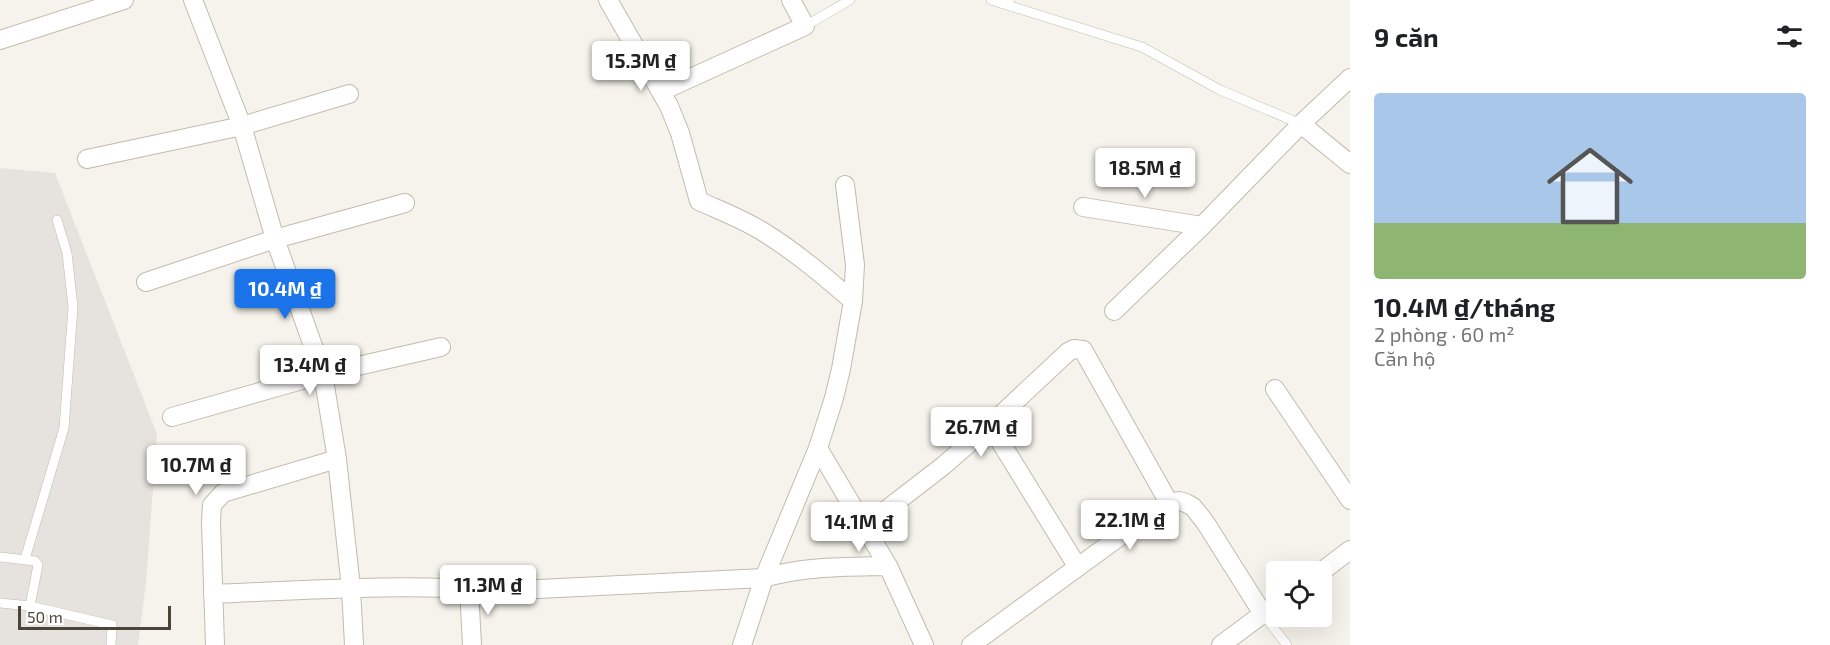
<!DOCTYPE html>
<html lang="vi">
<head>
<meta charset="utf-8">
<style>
	body { margin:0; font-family:"Exo 2",sans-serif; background:#f6f6f6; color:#202124; height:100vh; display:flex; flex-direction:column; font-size:22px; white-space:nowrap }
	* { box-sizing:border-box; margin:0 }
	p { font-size:20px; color:#757577 }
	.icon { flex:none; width:33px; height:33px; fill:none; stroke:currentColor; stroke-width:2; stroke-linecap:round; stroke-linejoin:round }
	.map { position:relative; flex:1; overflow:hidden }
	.drawer { display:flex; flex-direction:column; background:#fff; width:480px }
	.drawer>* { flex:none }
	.buttons { position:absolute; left:1266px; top:561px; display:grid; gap:12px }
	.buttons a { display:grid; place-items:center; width:66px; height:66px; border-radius:6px; background:#fff; box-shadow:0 6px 24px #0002; font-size:30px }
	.scale { position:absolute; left:18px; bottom:15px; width:153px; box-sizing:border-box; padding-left:6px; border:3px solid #4b4439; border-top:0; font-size:16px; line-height:21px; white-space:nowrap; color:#4b4439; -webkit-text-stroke:4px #fff; paint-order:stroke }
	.price { position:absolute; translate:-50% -51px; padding:0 14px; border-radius:6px; background:#fff; color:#222; font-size:20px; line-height:39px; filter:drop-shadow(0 2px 3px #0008) }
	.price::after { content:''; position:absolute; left:50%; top:36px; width:18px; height:14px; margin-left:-9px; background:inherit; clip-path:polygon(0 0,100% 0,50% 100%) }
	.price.active { background:#1a73e8; color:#fff }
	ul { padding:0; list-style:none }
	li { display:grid; align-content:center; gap:12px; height:318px; padding:0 24px }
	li+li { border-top:2px solid #e0e0e0 }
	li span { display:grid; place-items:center; height:186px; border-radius:6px; color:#555 }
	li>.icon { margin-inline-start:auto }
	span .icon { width:108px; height:108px; fill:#fffc; stroke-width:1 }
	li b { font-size:26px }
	h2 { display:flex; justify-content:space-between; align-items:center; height:72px; padding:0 24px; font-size:26px }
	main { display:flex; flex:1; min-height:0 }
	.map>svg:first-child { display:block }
	.industrial { fill:#e6e2dd }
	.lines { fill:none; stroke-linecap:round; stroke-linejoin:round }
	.service-casing { stroke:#c2bbae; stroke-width:10 }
	.minor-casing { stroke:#c2bbae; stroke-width:20 }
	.service { stroke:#fff; stroke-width:9 }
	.minor { stroke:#fff; stroke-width:18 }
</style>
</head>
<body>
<main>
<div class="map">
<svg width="1350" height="645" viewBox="0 0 1350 645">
	<rect width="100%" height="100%" fill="#f6f3ec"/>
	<polygon class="industrial" points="0,168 55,173 157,434 146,583 138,645 0,645"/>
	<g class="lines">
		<g class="service-casing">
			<g id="service">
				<polyline points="991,0 1010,6"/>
				<polyline points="1009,0 1010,6 1142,47 1220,90 1301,124"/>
				<polyline points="805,26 850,0"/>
				<polyline points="0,557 35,561 38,565 30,606 0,603"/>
				<polyline points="25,559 64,428 73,307 67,253 57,220"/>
				<polyline points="30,606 112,625 111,645"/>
				<polyline points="1263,614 1287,645"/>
			</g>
		</g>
		<g class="minor-casing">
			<g id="minor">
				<polyline points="193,0 242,126 275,239 323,374 337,459 351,588 354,645"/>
				<path d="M608,0l61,106 11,27 19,68c22,10 46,19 66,32 32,20 60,44 88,68"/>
				<polyline points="0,40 124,0"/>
				<polyline points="662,91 805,26 791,0"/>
				<polyline points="1301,124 1350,164"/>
				<polyline points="87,159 242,126 349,94"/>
				<polyline points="1083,207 1202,226"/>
				<polyline points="146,282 275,239 405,203"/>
				<polyline points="1114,311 1202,226 1301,124 1350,78"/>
				<polyline points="1275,389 1350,500"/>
				<polyline points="172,417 323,374 441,347"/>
				<polyline points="990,425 1077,566"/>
				<polyline points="818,448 888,566 924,645"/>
				<polyline points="864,527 943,466 990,425 1068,352 1074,349 1083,350 1169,503"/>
				<polyline points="1321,572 1350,550"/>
				<polyline points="469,588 472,645"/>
				<path d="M213,594c95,-4 192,-11 287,-3l264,-13c40,-12 83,-11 124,-12"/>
				<polyline points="215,645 211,522 212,505 223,493 337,459"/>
				<polyline points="742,645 764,578 818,448 834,398 841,369 853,301 855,265 845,185"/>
				<polyline points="971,645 1152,513 1169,503 1179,501 1186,503 1193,507 1205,522 1263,614"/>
				<polyline points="1221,645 1276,604"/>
			</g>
		</g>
		<use href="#service" class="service"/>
		<use href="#minor" class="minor"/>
	</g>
</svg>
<div class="buttons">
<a><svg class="icon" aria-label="locate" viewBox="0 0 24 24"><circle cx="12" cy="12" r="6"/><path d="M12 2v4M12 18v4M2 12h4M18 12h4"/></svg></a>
</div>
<div class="scale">50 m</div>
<b class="price" style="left:641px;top:92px">15.3M ₫</b>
<b class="price" style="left:1145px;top:199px">18.5M ₫</b>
<b class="price active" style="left:285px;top:320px">10.4M ₫</b>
<b class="price" style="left:310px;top:396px">13.4M ₫</b>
<b class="price" style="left:981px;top:458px">26.7M ₫</b>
<b class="price" style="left:196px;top:496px">10.7M ₫</b>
<b class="price" style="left:1130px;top:551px">22.1M ₫</b>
<b class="price" style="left:859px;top:553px">14.1M ₫</b>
<b class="price" style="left:488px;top:616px">11.3M ₫</b>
</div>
<section class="drawer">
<h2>9 căn<svg class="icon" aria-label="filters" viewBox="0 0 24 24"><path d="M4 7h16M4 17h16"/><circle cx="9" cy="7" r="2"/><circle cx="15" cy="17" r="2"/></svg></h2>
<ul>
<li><span style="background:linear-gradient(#a9c7e8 70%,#8fb573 0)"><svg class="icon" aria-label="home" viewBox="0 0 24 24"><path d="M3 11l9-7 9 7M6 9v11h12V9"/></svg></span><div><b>10.4M ₫/tháng</b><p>2 phòng · 60 m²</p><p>Căn hộ</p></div></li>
</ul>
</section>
</main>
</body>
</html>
